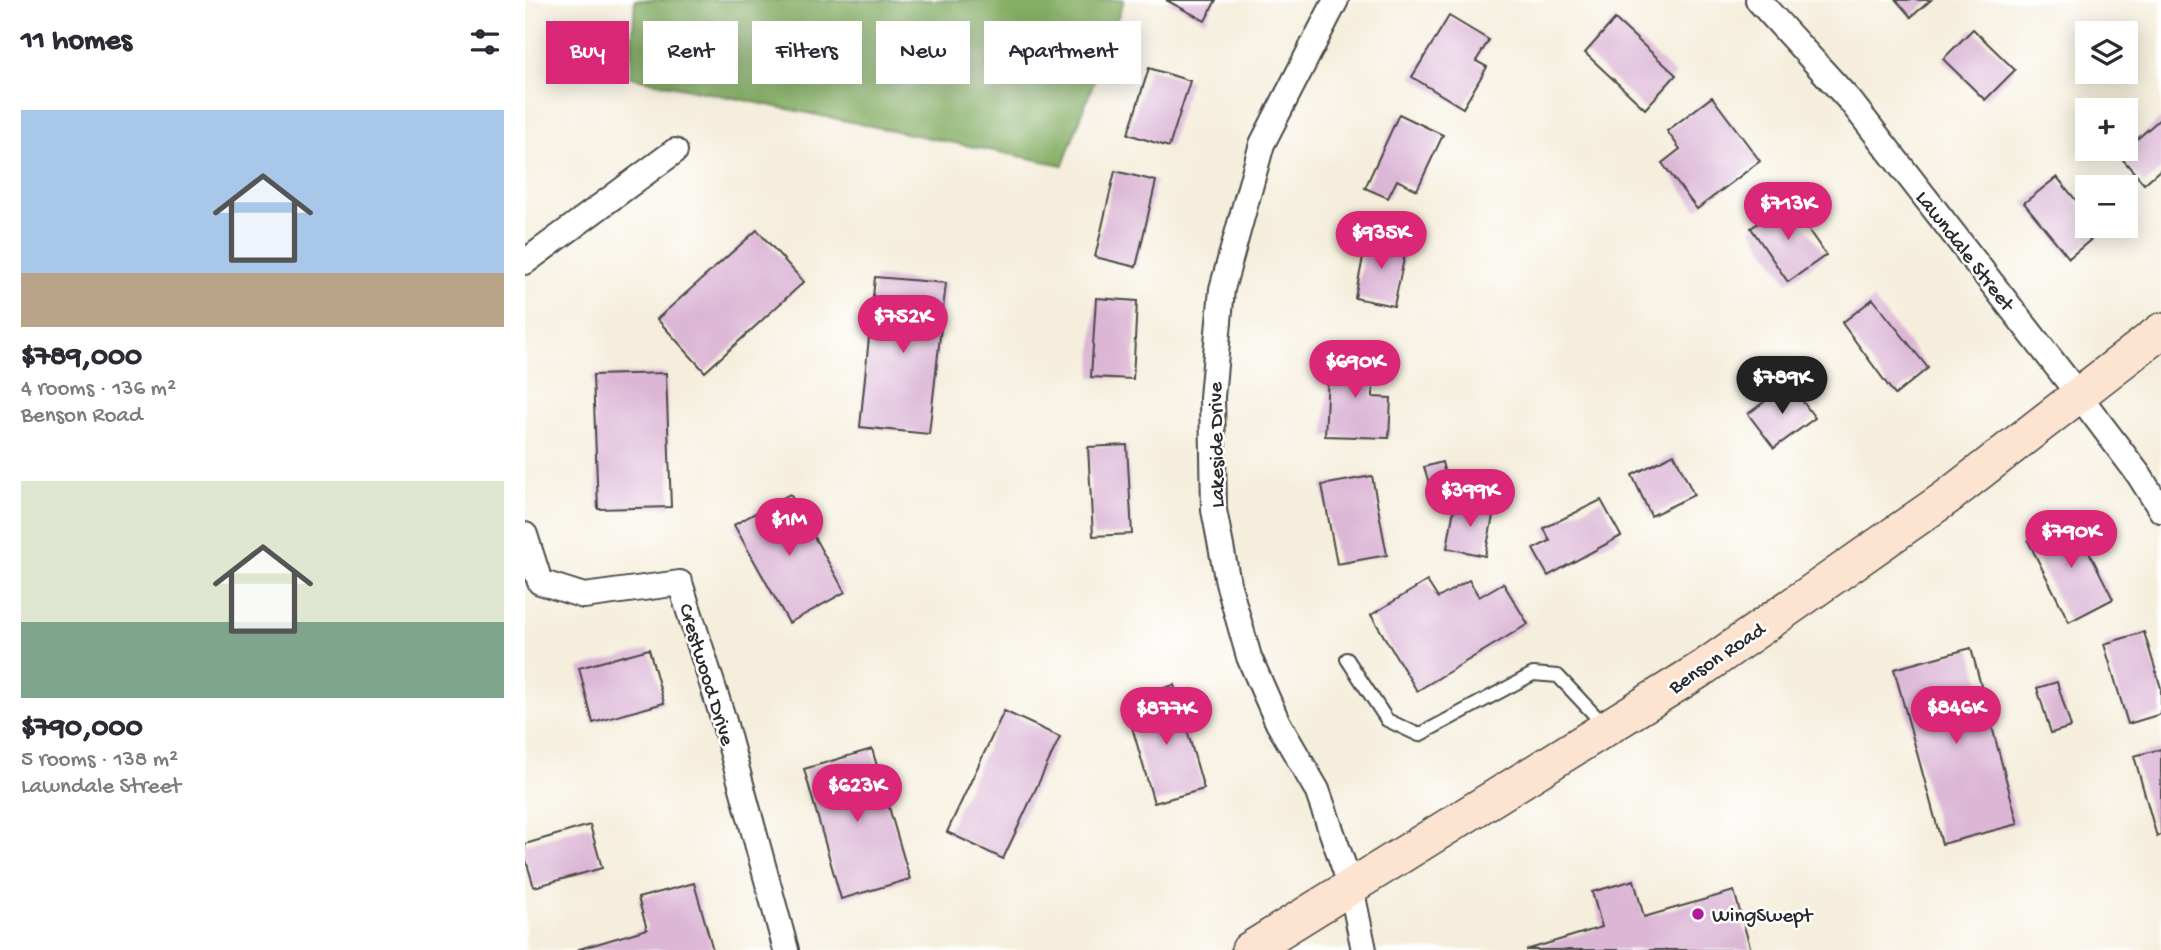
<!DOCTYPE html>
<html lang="en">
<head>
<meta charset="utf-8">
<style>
	body { margin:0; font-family:"Gochi Hand",sans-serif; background:#f7f7f7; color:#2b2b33; height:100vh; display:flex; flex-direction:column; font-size:26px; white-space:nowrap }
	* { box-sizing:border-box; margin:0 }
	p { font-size:23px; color:#7c7c81 }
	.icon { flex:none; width:38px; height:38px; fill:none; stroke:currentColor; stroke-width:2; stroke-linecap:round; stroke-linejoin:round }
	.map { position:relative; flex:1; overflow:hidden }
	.side { display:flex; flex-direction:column; background:#fff; width:525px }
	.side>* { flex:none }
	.hud { position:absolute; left:21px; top:21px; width:665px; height:63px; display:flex; gap:14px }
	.buttons { position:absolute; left:1550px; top:21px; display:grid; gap:14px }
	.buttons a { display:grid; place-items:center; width:63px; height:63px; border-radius:0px; background:#fff; box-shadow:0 4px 18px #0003; font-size:35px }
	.price { position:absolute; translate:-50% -60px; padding:0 16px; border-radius:24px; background:#db2777; color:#fff; font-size:23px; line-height:46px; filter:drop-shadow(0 2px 4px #0008) }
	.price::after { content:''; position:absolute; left:50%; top:42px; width:21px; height:16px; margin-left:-10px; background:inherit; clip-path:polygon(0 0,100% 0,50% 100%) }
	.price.current { background:#222; color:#fff }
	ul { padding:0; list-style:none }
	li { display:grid; align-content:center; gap:14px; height:371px; padding:0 21px }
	li span { display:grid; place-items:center; height:217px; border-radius:0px; color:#555 }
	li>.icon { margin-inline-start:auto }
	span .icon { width:126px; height:126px; fill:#fffc; stroke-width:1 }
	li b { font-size:30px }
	h2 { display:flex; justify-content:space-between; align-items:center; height:84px; padding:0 21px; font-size:30px }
	.tag { padding:0 24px; border-radius:0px; background:#fff; box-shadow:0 4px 18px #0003; font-size:24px; line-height:63px }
	.tag.current { background:#db2777; color:#fff }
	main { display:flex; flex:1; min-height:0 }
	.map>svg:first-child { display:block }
	.forest { fill:#86af66; stroke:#586d48; stroke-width:2 }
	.building { fill:#dcb6d5 }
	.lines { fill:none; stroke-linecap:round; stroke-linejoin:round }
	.lane-casing { stroke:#494846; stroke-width:16 }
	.street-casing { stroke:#494846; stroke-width:28 }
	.secondary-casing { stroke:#494846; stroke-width:38 }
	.lane { stroke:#fff; stroke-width:12 }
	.street { stroke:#fff; stroke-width:24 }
	.secondary { stroke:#fde4d1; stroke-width:35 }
	.poi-dot { fill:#b5179e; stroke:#fff; stroke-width:2.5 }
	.labels { text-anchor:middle; stroke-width:5; stroke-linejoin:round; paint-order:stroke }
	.street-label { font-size:21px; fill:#2b2b2b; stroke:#fff }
	.poi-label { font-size:21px; fill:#2b2b2b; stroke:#fff; text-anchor:start }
</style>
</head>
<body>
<main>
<section class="side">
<h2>11 homes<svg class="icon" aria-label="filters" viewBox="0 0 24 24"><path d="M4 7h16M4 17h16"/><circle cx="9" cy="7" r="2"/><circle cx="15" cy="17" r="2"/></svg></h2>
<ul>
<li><span style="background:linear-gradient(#a9c7e8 75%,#b9a48a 0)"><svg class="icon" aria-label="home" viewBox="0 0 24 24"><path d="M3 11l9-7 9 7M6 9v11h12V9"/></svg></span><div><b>$789,000</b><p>4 rooms · 136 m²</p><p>Benson Road</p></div></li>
<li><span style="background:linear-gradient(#dfe7d0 65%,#7fa58c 0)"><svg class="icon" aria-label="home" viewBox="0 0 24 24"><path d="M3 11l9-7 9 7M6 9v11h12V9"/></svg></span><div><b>$790,000</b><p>5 rooms · 138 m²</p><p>Lawndale Street</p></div></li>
</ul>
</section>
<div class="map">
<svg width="1636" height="950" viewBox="0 0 1636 950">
	<rect width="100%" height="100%" fill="#fff"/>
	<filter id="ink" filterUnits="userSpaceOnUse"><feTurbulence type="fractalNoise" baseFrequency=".0143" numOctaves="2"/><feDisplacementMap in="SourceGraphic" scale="14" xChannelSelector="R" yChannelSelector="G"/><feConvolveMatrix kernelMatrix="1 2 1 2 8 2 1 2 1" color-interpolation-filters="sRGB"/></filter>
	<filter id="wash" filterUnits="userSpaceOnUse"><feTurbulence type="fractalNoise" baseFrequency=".00686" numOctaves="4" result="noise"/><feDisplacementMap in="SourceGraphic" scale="28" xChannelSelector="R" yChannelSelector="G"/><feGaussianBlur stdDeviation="1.57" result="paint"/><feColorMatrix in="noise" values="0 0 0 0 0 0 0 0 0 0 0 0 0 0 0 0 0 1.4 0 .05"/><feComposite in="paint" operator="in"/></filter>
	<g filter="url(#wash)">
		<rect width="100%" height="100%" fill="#f5eedc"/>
		<polygon class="forest" points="110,0 599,0 538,165 105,77"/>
		<g id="blocks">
			<g class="building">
				<polygon points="641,0 691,0 680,21"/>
				<polygon points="1371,0 1406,0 1386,17"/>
				<polygon points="924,16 964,40 951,61 962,67 938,108 887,77"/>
				<polygon points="1090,19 1151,75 1120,109 1060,53"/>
				<polygon points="1448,29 1490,70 1460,100 1418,59"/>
				<polygon points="624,68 665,81 644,147 603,134"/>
				<polygon points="1187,97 1235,161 1172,209 1137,163 1155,149 1142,131"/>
				<polygon points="874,114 918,135 892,190 872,180 863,198 840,188"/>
				<polygon points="1636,118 1636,169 1619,184 1594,155"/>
				<polygon points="590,171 631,181 611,267 570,257"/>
				<polygon points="1532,177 1563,215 1563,226 1572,226 1576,231 1544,258 1499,203"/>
				<polygon points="1264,202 1301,255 1263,282 1226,228"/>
				<polygon points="232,230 279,282 180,372 132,319"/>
				<polygon points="842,237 882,245 869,306 830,298"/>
				<polygon points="350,277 421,283 404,434 335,427"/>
				<polygon points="571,298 612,301 608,379 566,377"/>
				<polygon points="1348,299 1403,368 1370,395 1317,323"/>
				<polygon points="804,354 848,356 848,397 866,398 864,438 800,436"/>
				<polygon points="141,373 146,507 73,509 68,375"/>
				<polygon points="1264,383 1290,418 1249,448 1223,414"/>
				<polygon points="602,445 607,534 568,536 563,447"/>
				<polygon points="1149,454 1169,495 1126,516 1107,475"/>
				<polygon points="917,462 921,478 904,483 899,467"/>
				<polygon points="847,476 862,555 812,564 797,485"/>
				<polygon points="265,494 320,592 264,623 209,525"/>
				<polygon points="1076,500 1096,536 1023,576 1008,549 1025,541 1019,528"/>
				<polygon points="930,503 969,511 960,556 922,548"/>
				<polygon points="1547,518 1588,599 1544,622 1503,541"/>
				<polygon points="944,580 954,597 978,583 1003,624 892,691 846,615 902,581 913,598"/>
				<polygon points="1619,632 1636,688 1636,714 1603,724 1579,644"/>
				<polygon points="1446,648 1493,824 1417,844 1369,669"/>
				<polygon points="124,649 139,703 68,723 54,668"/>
				<polygon points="1532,682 1546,727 1526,733 1512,688"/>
				<polygon points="649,685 679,789 629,803 605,720 625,715 619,694"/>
				<polygon points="479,711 535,737 478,859 422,832"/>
				<polygon points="347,749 385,879 316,899 279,769"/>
				<polygon points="1636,749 1636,835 1632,837 1609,756"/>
				<polygon points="65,825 77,868 9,887 0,857 0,844"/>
				<polygon points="1109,880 1119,917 1209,891 1226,950 1001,950 1077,927 1067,892"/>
				<polygon points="169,883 188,950 51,950 122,929 113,898"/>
			</g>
		</g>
	</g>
	<g filter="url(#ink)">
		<use href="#blocks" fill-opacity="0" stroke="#494846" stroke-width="2"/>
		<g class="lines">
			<g class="lane-casing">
				<polyline id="lane" points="822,659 862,720 894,735 1008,674 1033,676 1081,727"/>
			</g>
			<g class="street-casing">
				<g id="street">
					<polyline points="811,0 737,144 697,289 687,397 689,510 703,583 724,657 753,723 792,790 826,887 839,950"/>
					<polyline points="1233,0 1326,102 1553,394 1614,475 1636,510"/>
					<polyline points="0,262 150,151"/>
					<polyline points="0,535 15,582 59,596 155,583 198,718 261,950"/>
				</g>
			</g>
			<g class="secondary-casing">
				<polyline id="secondary" points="724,950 1178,668 1421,498 1636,331"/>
			</g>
			<use href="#lane" class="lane"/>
			<use href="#street" class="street"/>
			<use href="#secondary" class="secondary"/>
		</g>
	</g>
	<circle class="poi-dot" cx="1173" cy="914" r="7"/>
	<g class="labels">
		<g class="street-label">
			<text transform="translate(1441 250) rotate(52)" y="7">Lawndale Street</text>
			<text transform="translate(690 445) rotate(-91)" y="7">Lakeside Drive</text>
			<text transform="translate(1191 657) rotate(-34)" y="7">Benson Road</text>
			<text transform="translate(183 674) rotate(73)" y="7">Crestwood Drive</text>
		</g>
		<g class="poi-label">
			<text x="1187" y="921">WingSwept</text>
		</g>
	</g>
</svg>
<div class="buttons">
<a><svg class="icon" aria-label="layers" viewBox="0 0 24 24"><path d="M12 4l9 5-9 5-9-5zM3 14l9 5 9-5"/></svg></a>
<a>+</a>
<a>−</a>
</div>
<b class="price" style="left:1263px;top:242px">$713K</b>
<b class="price" style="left:856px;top:271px">$935K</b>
<b class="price" style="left:378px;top:355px">$752K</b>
<b class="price" style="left:830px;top:400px">$690K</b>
<b class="price current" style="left:1257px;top:416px">$789K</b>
<b class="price" style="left:945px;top:529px">$399K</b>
<b class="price" style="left:264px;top:558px">$1M</b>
<b class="price" style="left:1546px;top:570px">$790K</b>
<b class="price" style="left:1431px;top:746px">$846K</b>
<b class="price" style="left:641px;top:747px">$877K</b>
<b class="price" style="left:332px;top:824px">$623K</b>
<div class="hud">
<a class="tag current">Buy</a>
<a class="tag">Rent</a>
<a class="tag">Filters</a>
<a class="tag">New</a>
<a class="tag">Apartment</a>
</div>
</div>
</main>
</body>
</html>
